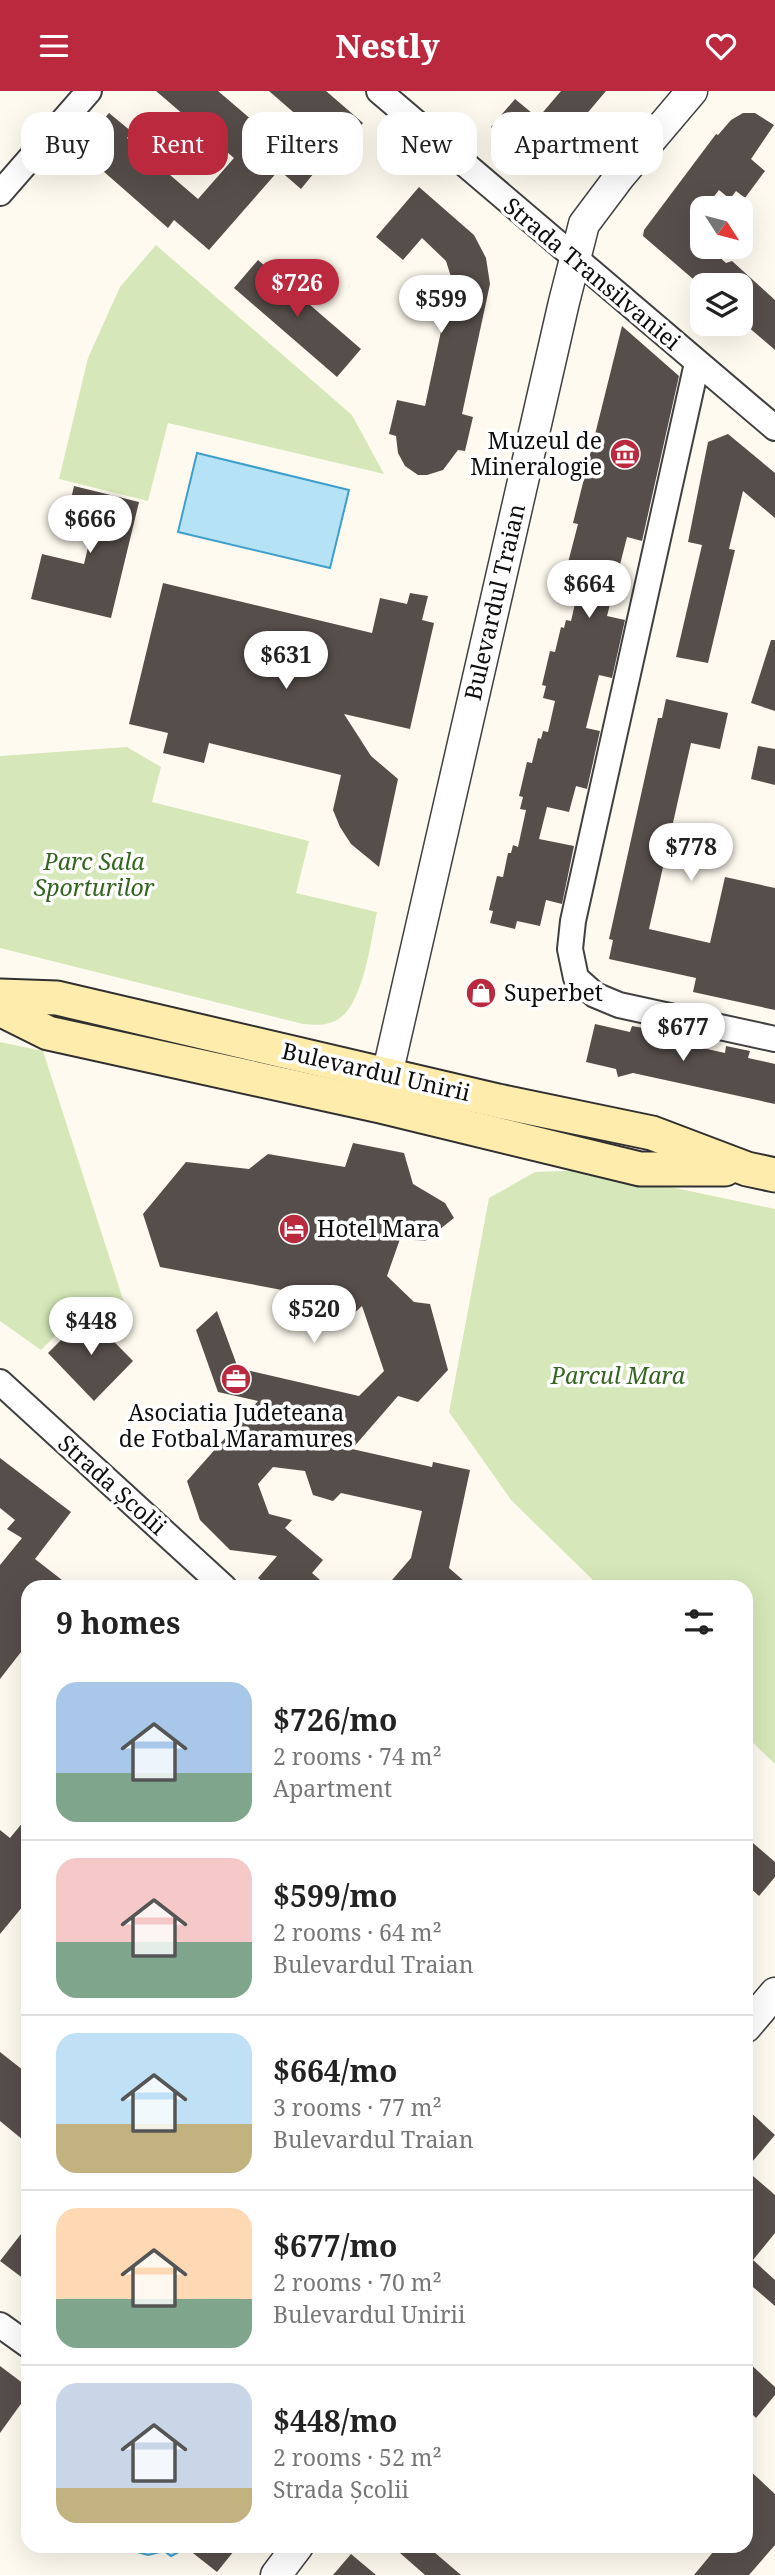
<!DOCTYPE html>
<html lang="en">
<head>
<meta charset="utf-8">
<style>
	body { margin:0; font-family:"Noto Serif",serif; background:#f2f2f2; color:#222; height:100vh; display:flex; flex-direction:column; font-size:26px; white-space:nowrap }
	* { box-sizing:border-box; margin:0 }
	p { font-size:23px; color:#767676 }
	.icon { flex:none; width:38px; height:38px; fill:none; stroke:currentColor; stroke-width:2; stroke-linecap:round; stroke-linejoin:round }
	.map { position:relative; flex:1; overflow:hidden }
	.sheet { position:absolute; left:21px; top:1489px; width:732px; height:973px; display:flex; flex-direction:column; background:#fff; border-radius:21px; box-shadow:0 7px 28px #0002 }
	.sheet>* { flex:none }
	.top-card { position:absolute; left:21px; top:21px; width:733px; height:63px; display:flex; gap:14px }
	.needle { width:46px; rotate:126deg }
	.controls { position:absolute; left:690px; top:105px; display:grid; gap:14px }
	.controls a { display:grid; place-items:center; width:63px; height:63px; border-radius:14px; background:#fff; box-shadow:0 7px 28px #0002; font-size:35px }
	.price { position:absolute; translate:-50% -60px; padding:0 16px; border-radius:24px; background:#fff; color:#222; font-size:23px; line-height:46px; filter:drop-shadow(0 2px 4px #0008) }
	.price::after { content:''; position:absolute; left:50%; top:42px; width:21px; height:16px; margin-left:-10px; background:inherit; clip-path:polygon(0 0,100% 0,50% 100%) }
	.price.current { background:#bb293e; color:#fff }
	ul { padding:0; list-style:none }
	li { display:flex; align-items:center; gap:21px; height:175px; padding:0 35px }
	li+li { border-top:2px solid #e0e0e0 }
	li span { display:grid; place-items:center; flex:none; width:196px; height:140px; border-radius:21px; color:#555 }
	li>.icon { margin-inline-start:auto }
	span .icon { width:84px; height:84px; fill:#fffc; stroke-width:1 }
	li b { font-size:30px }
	h2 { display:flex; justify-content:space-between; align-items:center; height:84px; padding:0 35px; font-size:30px }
	.pill { padding:0 24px; border-radius:21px; background:#fff; box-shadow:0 7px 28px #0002; font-size:24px; line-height:63px }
	.pill.current { background:#bb293e; color:#fff }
	header { display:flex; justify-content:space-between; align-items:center; height:91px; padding:0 35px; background:#bb293e; color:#fff; font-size:32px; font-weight:800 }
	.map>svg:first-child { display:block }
	.green { fill:#d6e8b9 }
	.water { fill:#b5e3f5; stroke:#3e9fca; stroke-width:2 }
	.building { fill:#564e4a }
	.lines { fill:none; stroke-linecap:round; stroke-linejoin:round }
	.minor-casing { stroke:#414141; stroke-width:28 }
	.tertiary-casing { stroke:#414141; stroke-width:33 }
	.secondary-casing { stroke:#303030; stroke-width:37 }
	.minor { stroke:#fff; stroke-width:24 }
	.tertiary { stroke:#fff; stroke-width:30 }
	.secondary { stroke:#fdecac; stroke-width:33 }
	.labels { text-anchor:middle; stroke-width:7; stroke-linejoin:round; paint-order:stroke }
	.street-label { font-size:23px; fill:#0e0e0e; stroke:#fff }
	.poi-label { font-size:23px; fill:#0e0e0e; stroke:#fff; text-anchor:start }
	.park-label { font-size:23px; font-style:italic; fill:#346420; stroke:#fff }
</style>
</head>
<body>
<header><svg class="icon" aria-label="menu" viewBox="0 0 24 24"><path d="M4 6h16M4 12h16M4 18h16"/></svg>Nestly<svg class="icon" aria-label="heart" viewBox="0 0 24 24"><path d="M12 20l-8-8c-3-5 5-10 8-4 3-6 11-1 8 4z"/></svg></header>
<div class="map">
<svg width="775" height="2484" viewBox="0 0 775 2484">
	<rect width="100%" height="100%" fill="#fffaef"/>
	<g class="green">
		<polygon points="156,154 352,324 384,383 168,332 148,410 59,388 88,267 120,196"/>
		<path d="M127,656l34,20 -9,35 157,39 -13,52 81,19c-6,28 -14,97 -42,109 -11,5 -20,4 -32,3l-303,-76v-192z"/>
		<polygon points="0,951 43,960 128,1224 88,1212 41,1259 0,1230"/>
		<polygon points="590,1079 775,1118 775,1673 746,1645 746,1496 600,1496 511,1409 449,1321 489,1107 535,1081"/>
	</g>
	<g class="water">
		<polygon points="197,362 349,399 330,477 178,441"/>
		<polygon points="136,2455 181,2455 181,2460 171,2465 164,2460 148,2464 137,2461"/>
	</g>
	<g class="building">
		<polygon points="156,0 218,0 314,82 301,98 279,79 209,159 174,129 168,137 78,58 109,22 132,41 127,47 198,108 234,67"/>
		<polygon points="269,0 326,0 363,32 338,60"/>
		<polygon points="561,0 606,0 540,78 491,36 515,8 538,27"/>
		<polygon points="743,22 755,22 774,34 751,68 765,80 745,107 736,100 730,108 719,99 705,117 702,117 702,122 690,139 702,150 702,156 708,156 726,172 732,170 775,209 775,259 740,229 740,194 700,194 643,145 644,139 716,43 718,44 731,29"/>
		<polygon points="419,96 474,144 486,167 490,193 462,323 473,326 465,360 458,359 443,379 427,384 418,384 405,375 398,362 396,345 389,343 397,309 425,315 452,189 446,170 422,147 403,169 376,146"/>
		<polygon points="258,169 361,258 337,286 234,197"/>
		<polygon points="622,235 679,285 642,450 627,446 607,525 625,529 612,587 599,584 586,637 600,640 587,698 576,695 569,721 547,716 539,748 574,755 562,813 546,809 540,835 517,830 515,838 490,832 493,820 489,819 497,785 503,786 508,762 511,762 513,754 518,756 526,719 520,718 523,706 519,705 527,671 532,672 538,647 541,648 543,640 548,641 555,610 543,607 546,595 542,594 550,560 555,561 561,536 564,537 566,529 571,530 580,491 564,487 578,433 573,432"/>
		<polygon points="728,343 775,382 775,427 743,400 729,458 735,459 708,572 676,566 702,454 688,451 708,351"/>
		<polygon points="74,395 139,411 111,527 31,508 42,463 84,473 92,440 65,434"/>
		<polygon points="163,492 372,542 380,507 407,513 410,502 428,505 422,529 434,532 410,638 344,623 371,665 398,688 379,776 351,753 340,736 333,719 341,684 209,652 204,672 163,662 168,642 129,633"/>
		<polygon points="771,549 775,549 775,620 751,612"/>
		<polygon points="666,608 728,622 720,658 691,652 649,838 710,852 725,786 775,797 775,919 693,901 696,887 609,868 613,849 609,848 658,627 662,627"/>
		<polygon points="758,655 775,658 775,694 751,688"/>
		<polygon points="595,933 630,941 632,935 655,939 653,946 725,962 726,955 750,960 748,967 775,973 775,1013 633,982 618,986 616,978 586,971"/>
		<polygon points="353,1052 404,1062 413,1093 445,1112 454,1127 425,1150 400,1148 387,1185 414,1211 430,1213 448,1279 418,1311 398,1305 352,1358 432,1376 433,1371 470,1379 449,1477 471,1496 386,1496 411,1467 422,1420 341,1402 333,1410 313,1404 305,1380 273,1376 258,1393 269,1423 292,1429 285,1437 323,1469 312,1482 328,1496 269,1496 258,1487 277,1465 230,1459 200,1429 187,1390 258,1310 218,1301 196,1239 217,1220 238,1277 359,1305 384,1280 362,1215 350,1226 323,1216 298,1202 160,1176 143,1123 186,1071 249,1078 268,1063 345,1076"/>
		<polygon points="87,1223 133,1270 94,1310 48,1262"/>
		<polygon points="0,1367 71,1421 35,1468 71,1496 28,1496 28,1552 0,1588 0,1474 22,1447 7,1438 15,1429 0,1417"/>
		<polygon points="28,1725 28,1809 0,1843 0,1739 10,1747"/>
		<polygon points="746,1746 775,1771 775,1786 759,1805 746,1793"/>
		<polygon points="0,1961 28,1983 28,2053 0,2030"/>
		<polygon points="746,2017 775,2044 746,2078"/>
		<polygon points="746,2079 775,2104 775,2142 753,2169 775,2189 775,2215 746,2190"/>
		<polygon points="28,2134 28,2191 0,2170"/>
		<polygon points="746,2269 775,2296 775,2304 756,2327 746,2317"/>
		<polygon points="0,2275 28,2296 28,2303 0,2342"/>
		<polygon points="746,2376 775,2403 775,2454 749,2484 694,2484 718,2455 746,2455"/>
		<polygon points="184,2455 238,2455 217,2481"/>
		<polygon points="392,2455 427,2455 461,2484 425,2484"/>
		<polygon points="351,2463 376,2484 333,2484"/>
	</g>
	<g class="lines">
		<g class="minor-casing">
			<g id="minor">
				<polyline points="379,0 775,337"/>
				<polyline points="0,102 89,0"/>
				<polyline points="697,272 573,830 570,858 576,887 595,904 619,914 775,948"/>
				<polyline points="0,1291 224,1496"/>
				<polyline points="0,2234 28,2254"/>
			</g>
		</g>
		<g class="tertiary-casing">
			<g id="tertiary">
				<polyline points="382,1006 564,211 584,133 620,85 692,0"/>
				<polyline points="746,1936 775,1902"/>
				<polyline points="276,2484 298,2455"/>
			</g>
		</g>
		<g class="secondary-casing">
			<g id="secondary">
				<polyline points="0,905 57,907 498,1010 652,1042 747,1078 775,1084"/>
				<polyline points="0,918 48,942 380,1015 640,1078 725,1078"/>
			</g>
		</g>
		<use href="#minor" class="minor"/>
		<use href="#tertiary" class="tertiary"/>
		<use href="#secondary" class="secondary"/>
	</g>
	<defs>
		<g id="museum-disc" transform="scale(1.575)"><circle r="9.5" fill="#bb293e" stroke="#fff"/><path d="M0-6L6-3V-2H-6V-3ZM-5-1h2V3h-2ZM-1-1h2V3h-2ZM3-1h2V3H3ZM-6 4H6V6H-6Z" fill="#fff"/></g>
		<g id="shop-disc" transform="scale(1.575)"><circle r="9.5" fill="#bb293e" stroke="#fff"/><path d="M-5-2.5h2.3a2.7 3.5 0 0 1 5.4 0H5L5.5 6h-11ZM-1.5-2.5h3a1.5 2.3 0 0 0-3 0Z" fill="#fff"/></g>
		<g id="hotel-disc" transform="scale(1.575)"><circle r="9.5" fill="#bb293e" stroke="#fff"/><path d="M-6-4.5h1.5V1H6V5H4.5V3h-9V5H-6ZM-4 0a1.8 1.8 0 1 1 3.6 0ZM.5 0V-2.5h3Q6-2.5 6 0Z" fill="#fff"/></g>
		<g id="office-disc" transform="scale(1.575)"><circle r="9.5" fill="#bb293e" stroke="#fff"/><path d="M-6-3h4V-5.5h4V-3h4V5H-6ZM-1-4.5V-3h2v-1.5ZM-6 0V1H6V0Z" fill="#fff"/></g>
	</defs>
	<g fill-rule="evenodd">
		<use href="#museum-disc" x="625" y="363"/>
		<use href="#shop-disc" x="481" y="902"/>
		<use href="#hotel-disc" x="294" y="1138"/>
		<use href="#office-disc" x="236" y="1288"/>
	</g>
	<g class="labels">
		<g class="street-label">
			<text transform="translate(592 183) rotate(40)" y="8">Strada Transilvaniei</text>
			<text transform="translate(495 511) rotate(-77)" y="8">Bulevardul Traian</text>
			<text transform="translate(376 981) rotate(13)" y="8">Bulevardul Unirii</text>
			<text transform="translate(112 1394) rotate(42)" y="8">Strada Școlii</text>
		</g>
		<g class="poi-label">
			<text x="602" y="358" text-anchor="end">Muzeul de<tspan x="602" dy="26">Mineralogie</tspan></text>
			<text x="504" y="910">Superbet</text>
			<text x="317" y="1146">Hotel Mara</text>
			<text x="236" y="1330" text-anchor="middle">Asociatia Judeteana<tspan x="236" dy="26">de Fotbal Maramures</tspan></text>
		</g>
		<g class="park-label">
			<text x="94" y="779">Parc Sala<tspan x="94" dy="26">Sporturilor</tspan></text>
			<text x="618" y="1293">Parcul Mara</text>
		</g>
	</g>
</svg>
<div class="controls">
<a><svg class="needle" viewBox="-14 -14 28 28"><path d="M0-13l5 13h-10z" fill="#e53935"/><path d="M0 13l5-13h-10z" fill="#767676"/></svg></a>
<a><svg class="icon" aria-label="layers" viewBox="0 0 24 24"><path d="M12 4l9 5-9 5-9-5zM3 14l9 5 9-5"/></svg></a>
</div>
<b class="price current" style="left:297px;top:228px">$726</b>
<b class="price" style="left:441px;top:244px">$599</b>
<b class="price" style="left:90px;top:464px">$666</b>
<b class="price" style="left:589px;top:529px">$664</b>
<b class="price" style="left:286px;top:600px">$631</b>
<b class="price" style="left:691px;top:792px">$778</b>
<b class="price" style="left:683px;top:972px">$677</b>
<b class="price" style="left:314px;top:1254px">$520</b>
<b class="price" style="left:91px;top:1266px">$448</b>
<div class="top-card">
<a class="pill">Buy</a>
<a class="pill current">Rent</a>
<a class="pill">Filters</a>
<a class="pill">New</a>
<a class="pill">Apartment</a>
</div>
<section class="sheet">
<h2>9 homes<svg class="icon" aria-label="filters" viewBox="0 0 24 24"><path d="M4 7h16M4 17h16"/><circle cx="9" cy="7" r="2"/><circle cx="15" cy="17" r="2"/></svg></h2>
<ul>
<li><span style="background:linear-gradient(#a9c7e8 65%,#7fa58c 0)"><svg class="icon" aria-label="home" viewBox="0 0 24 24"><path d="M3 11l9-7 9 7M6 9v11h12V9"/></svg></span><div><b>$726/mo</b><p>2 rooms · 74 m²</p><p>Apartment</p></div></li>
<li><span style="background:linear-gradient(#f6c9c9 60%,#7fa58c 0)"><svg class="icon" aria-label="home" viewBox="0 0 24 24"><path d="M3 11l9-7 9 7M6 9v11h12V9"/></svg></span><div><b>$599/mo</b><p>2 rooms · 64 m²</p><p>Bulevardul Traian</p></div></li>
<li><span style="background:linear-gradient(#bfe0f5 65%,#c2b280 0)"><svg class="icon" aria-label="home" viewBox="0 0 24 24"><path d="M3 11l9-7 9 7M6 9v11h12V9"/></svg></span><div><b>$664/mo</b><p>3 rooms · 77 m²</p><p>Bulevardul Traian</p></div></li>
<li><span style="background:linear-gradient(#ffd9b3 65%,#7fa58c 0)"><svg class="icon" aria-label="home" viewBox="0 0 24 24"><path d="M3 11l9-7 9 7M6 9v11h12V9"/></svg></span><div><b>$677/mo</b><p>2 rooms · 70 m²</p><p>Bulevardul Unirii</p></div></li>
<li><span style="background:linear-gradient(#c9d6e8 75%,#c2b280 0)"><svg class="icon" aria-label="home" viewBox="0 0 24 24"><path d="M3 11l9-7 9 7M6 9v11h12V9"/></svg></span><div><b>$448/mo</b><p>2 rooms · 52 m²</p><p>Strada Școlii</p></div></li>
</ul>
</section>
</div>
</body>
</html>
